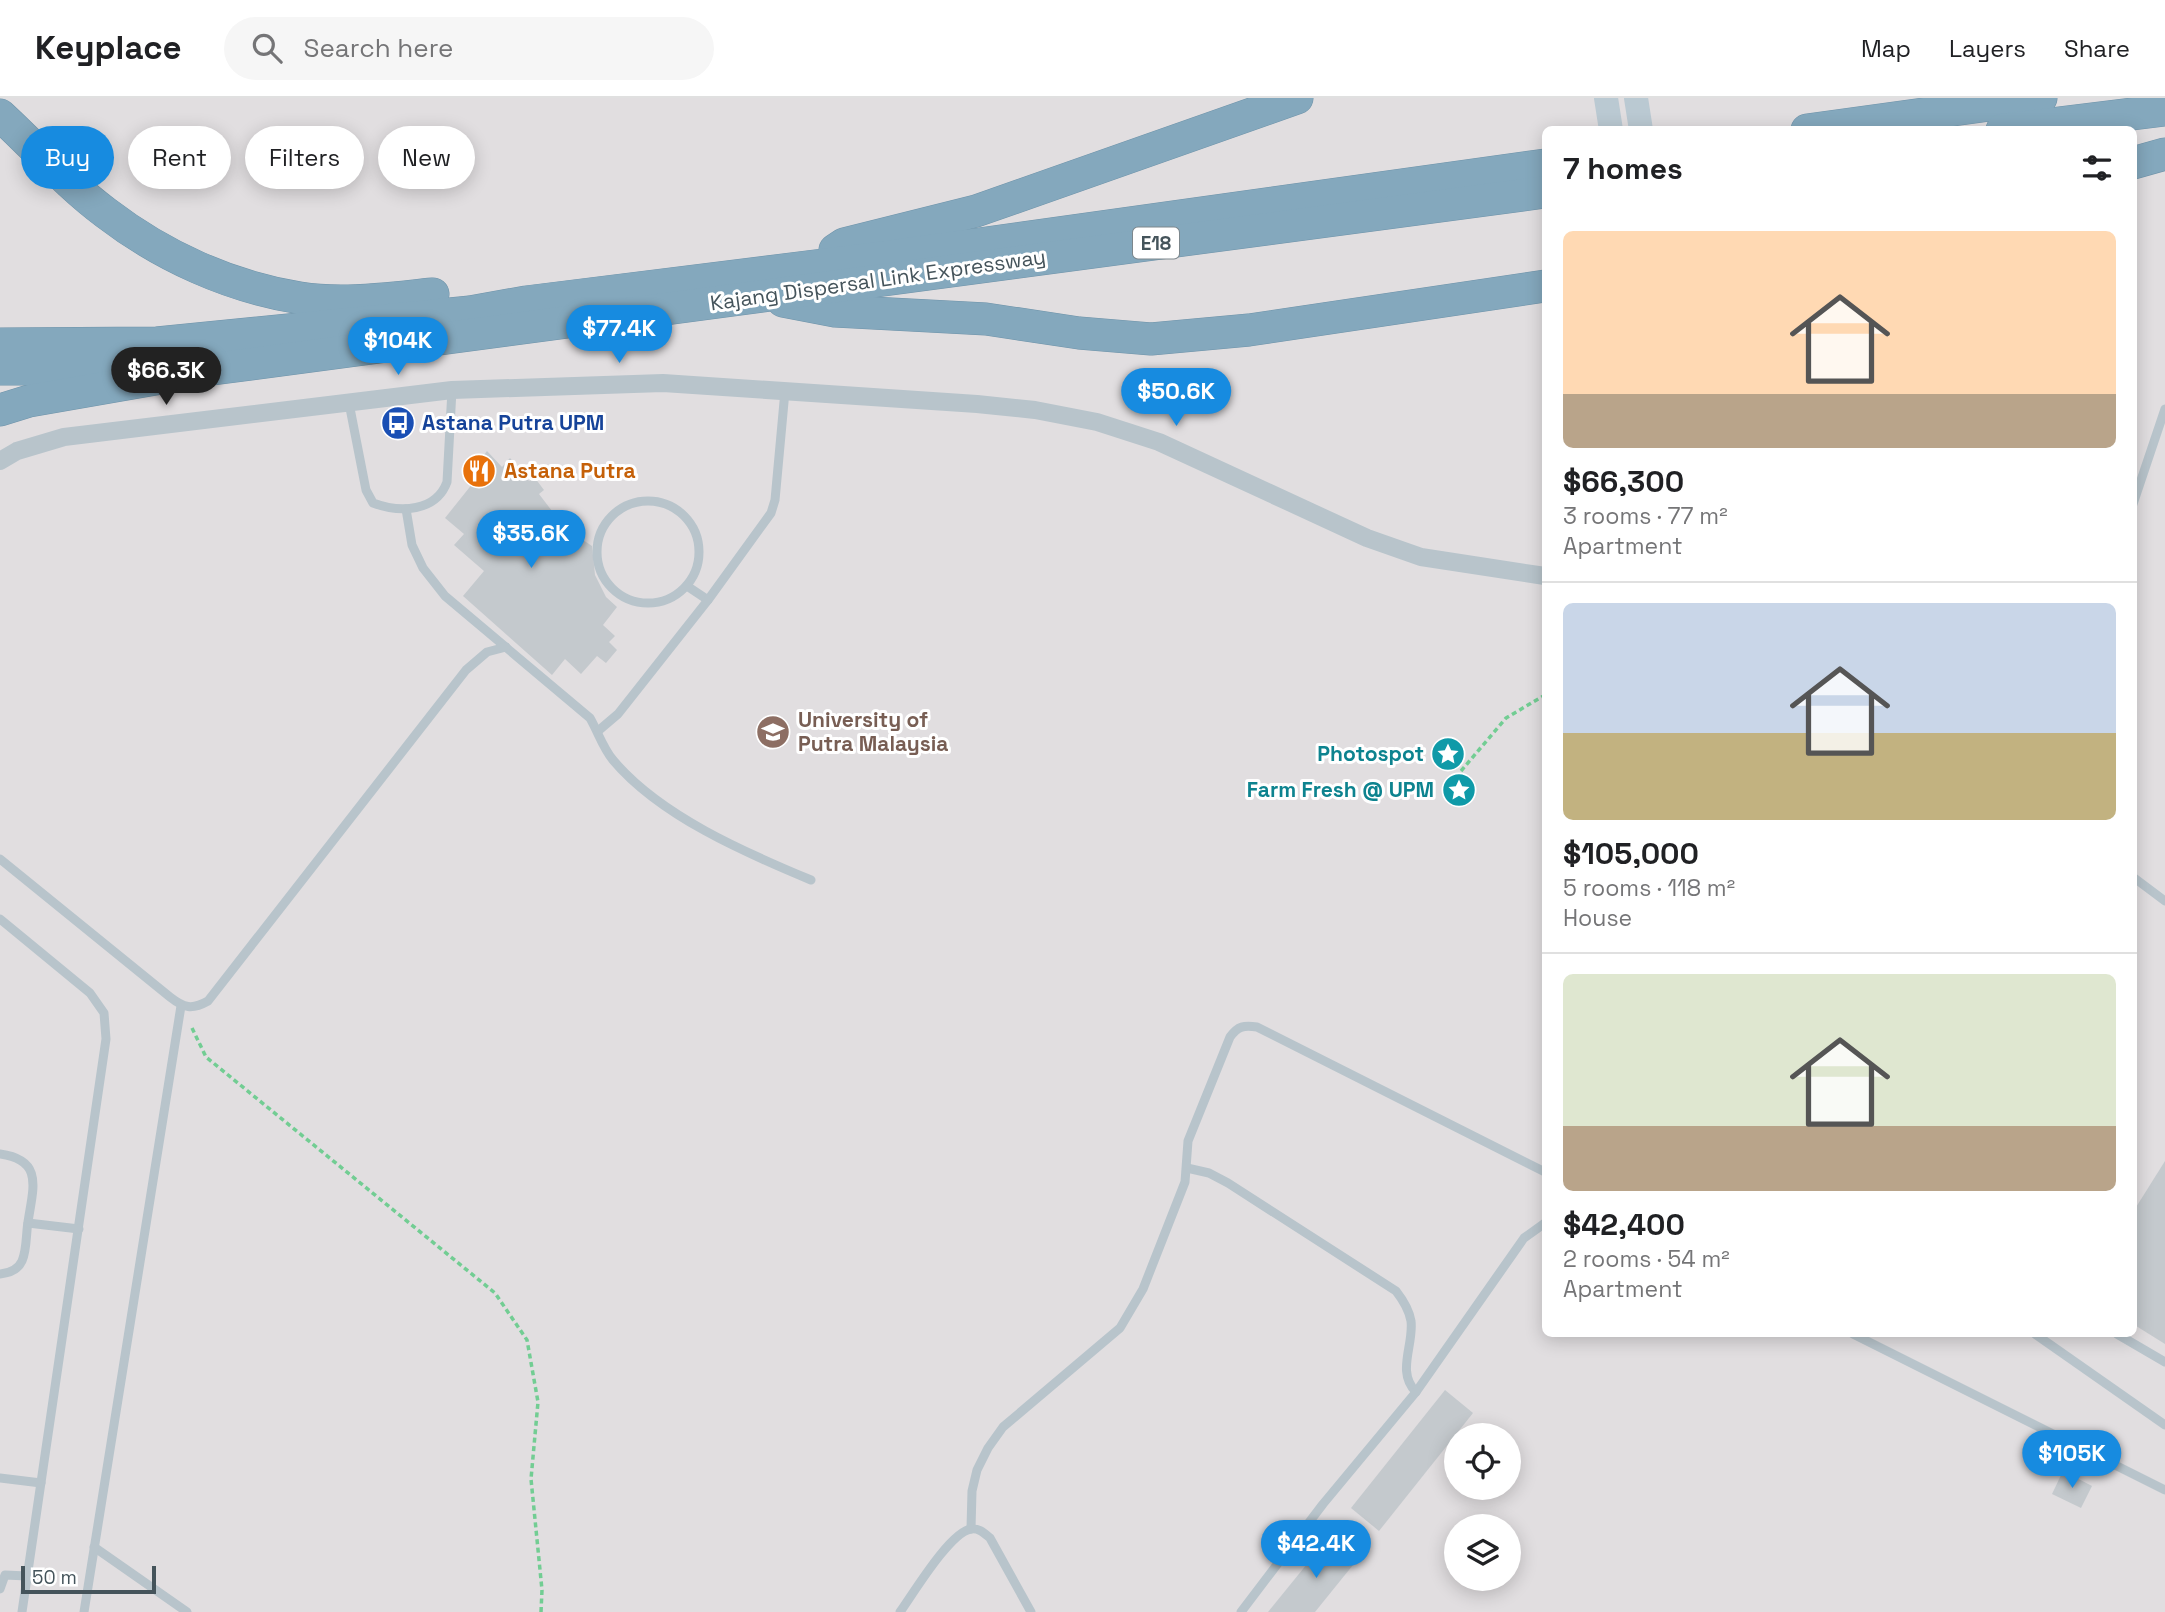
<!DOCTYPE html>
<html lang="en">
<head>
<meta charset="utf-8">
<style>
	body { margin:0; font-family:"Space Grotesk",sans-serif; background:#f6f6f6; color:#202124; height:100vh; display:flex; flex-direction:column; font-size:26px; white-space:nowrap }
	* { box-sizing:border-box; margin:0 }
	p { font-size:23px; color:#757577 }
	.icon { flex:none; width:38px; height:38px; fill:none; stroke:currentColor; stroke-width:2; stroke-linecap:round; stroke-linejoin:round }
	.map { position:relative; flex:1; overflow:hidden }
	.details { position:absolute; left:1542px; top:28px; width:595px; height:1211px; display:flex; flex-direction:column; background:#fff; border-radius:10px; box-shadow:0 4px 18px #0003 }
	.details>* { flex:none }
	.banner { position:absolute; left:21px; top:28px; width:665px; height:63px; display:flex; gap:14px }
	.buttons { position:absolute; left:1444px; top:1325px; display:grid; gap:14px }
	.buttons a { display:grid; place-items:center; width:77px; height:77px; border-radius:50%; background:#fff; box-shadow:0 4px 18px #0003; font-size:35px }
	.scale { position:absolute; left:21px; bottom:18px; width:135px; box-sizing:border-box; padding-left:7px; border:4px solid #45545b; border-top:0; font-size:19px; line-height:24px; white-space:nowrap; color:#45545b; -webkit-text-stroke:5px #fff; paint-order:stroke }
	.price { position:absolute; translate:-50% -60px; padding:0 16px; border-radius:24px; background:#178be0; color:#fff; font-size:23px; line-height:46px; filter:drop-shadow(0 2px 4px #0008) }
	.price::after { content:''; position:absolute; left:50%; top:42px; width:21px; height:16px; margin-left:-10px; background:inherit; clip-path:polygon(0 0,100% 0,50% 100%) }
	.price.on { background:#222; color:#fff }
	ul { padding:0; list-style:none }
	li { display:grid; align-content:center; gap:14px; height:371px; padding:0 21px }
	li+li { border-top:2px solid #e0e0e0 }
	li span { display:grid; place-items:center; height:217px; border-radius:10px; color:#555 }
	li>.icon { margin-inline-start:auto }
	span .icon { width:126px; height:126px; fill:#fffc; stroke-width:1 }
	li b { font-size:30px }
	h2 { display:flex; justify-content:space-between; align-items:center; height:84px; padding:0 21px; font-size:30px }
	.pill { padding:0 24px; border-radius:32px; background:#fff; box-shadow:0 4px 18px #0003; font-size:24px; line-height:63px }
	.pill.on { background:#178be0; color:#fff }
	header { display:flex; align-items:center; gap:42px; box-sizing:border-box; height:98px; padding:0 35px; background:#fff; border-bottom:2px solid #e0e0e0 }
	header strong { font-size:33px }
	nav { display:flex; gap:38px; margin-inline-start:auto; font-size:24px }
	.search { width:490px; height:63px; background:#f6f6f6; display:flex; align-items:center; gap:18px; box-sizing:border-box; padding:0 24px; border-radius:38px; color:#757577; font-size:26px }
	.map>svg:first-child { display:block }
	.education { fill:#e1dee0; fill-rule:evenodd }
	.building { fill:#c4c9cd }
	.lines { fill:none; stroke-linecap:round; stroke-linejoin:round }
	.highway-casing { stroke:#6f93a9; stroke-width:33 }
	.path { stroke:#72cd93; stroke-width:3.5; stroke-dasharray:5 3.5; stroke-linecap:butt }
	.lane { stroke:#b8c4cb; stroke-width:9 }
	.street { stroke:#b8c4cb; stroke-width:18 }
	.secondary { stroke:#bac9d2; stroke-width:24 }
	.highway { stroke:#84a8bd; stroke-width:32 }
	.labels { text-anchor:middle; stroke-width:6; stroke-linejoin:round; paint-order:stroke }
	.shield { fill:#fff; stroke:#7d878c; stroke-width:2 }
	.shield-label { font-size:19px; font-weight:bold; fill:#45545b }
	.street-label { font-size:21px; fill:#45545b; stroke:#fff }
	.transit-label { font-size:21px; font-weight:bold; fill:#164399; stroke:#fff; text-anchor:start }
	.food-label { font-size:21px; font-weight:bold; fill:#c56008; stroke:#fff; text-anchor:start }
	.education-label { font-size:21px; font-weight:bold; fill:#785e54; stroke:#fff; text-anchor:start }
	.culture-label { font-size:21px; font-weight:bold; fill:#0d838f; stroke:#fff; text-anchor:end }
</style>
</head>
<body>
<header>
<strong>Keyplace</strong>
<div class="search"><svg class="icon" aria-label="search" viewBox="0 0 24 24"><circle cx="10" cy="10" r="6"/><path d="M15 15l6 6"/></svg>Search here</div>
<nav><a>Map</a><a>Layers</a><a>Share</a></nav>
</header>
<div class="map">
<svg width="2165" height="1514" viewBox="0 0 2165 1514">
	<rect width="100%" height="100%" fill="#f0eded"/>
	<path class="education" d="M0,0h2165v1514h-2165zM1545,32h588v1204h-588zM1456,1337h52v53h-52zM1456,1428h52v52h-52z"/>
	<g class="building">
		<polygon points="487,353 502,369 510,360 529,383 535,380 544,392 539,396 565,430 592,448 595,477 606,499 617,509 603,527 615,538 609,544 617,552 606,565 597,558 581,576 565,561 552,577 463,498 484,473 454,447 464,436 445,420 473,385 467,380"/>
		<polygon points="2165,1063 2165,1246 2133,1226 2133,1114"/>
		<polygon points="1445,1292 1473,1315 1379,1433 1351,1410"/>
		<polygon points="2063,1373 2092,1388 2081,1410 2052,1396"/>
		<polygon points="1329,1439 1357,1462 1315,1514 1268,1514"/>
	</g>
	<g class="lines">
		<g class="highway-casing">
			<g id="highway">
				<path d="M0,17c35,32 68,70 106,98 56,43 124,74 194,85 43,7 90,0 133,-4"/>
				<polyline points="1807,32 2041,0"/>
				<polyline points="2002,32 2165,12"/>
				<polyline points="2133,65 2165,56"/>
				<polyline points="835,152 844,146 976,113 1297,0"/>
				<polyline points="783,203 835,213 986,221 1079,235 1151,241 1249,232 1545,188"/>
				<polyline points="0,246 157,245 470,214 526,204 879,160 1545,67"/>
				<polyline points="0,271 131,271"/>
				<polyline points="0,312 29,303 213,271 1545,94"/>
			</g>
		</g>
		<g class="path">
			<polyline points="1461,673 1506,620 1545,597"/>
			<polyline points="192,930 206,959 495,1195 527,1242 538,1304 531,1381 542,1492 541,1514"/>
		</g>
		<g class="lane">
			<path d="M349,305l17,87 7,13c27,10 63,9 74,-21l5,-92"/>
			<circle cx="648" cy="454" r="51"/>
			<polyline points="2133,406 2165,311"/>
			<path d="M406,411l6,36 11,23 22,28 145,122c8,14 13,30 23,42 47,56 133,93 198,120"/>
			<polyline points="687,488 708,502"/>
			<polyline points="598,633 618,616 708,502 771,415 775,402 785,293"/>
			<path d="M0,761l170,138c14,11 22,13 38,4l258,-331 21,-18 19,-5"/>
			<polyline points="2133,779 2165,803"/>
			<polyline points="0,821 90,895 104,915 106,941 22,1514"/>
			<path d="M0,1056c44,6 33,34 28,68 -2,11 -1,28 -6,39 -4,9 -13,12 -22,13"/>
			<path d="M1187,1070l22,5 19,10 168,108c7,9 13,18 15,30 3,24 -15,51 5,71"/>
			<polyline points="28,1125 79,1131"/>
			<polyline points="1853,1236 2165,1392"/>
			<polyline points="2035,1236 2165,1327"/>
			<polyline points="2117,1236 2165,1264"/>
			<polyline points="0,1380 41,1385"/>
			<path d="M971,1431l1,-38 5,-21 11,-22 15,-21 117,-99 23,-39 42,-107 3,-41 42,-104c8,-11 14,-12 27,-10l288,145"/>
			<polyline points="94,1449 187,1514"/>
			<polyline points="0,1491 5,1477 27,1478"/>
			<polyline points="84,1514 181,908"/>
			<path d="M900,1514c13,-18 50,-80 71,-83 8,-1 13,4 19,9l41,74"/>
			<polyline points="1241,1514 1323,1406 1416,1294 1524,1140 1545,1125"/>
		</g>
		<polyline class="street" points="0,363 17,353 64,339 452,292 663,285 977,306 1035,312 1097,324 1159,344 1367,440 1421,459 1545,478"/>
		<g class="secondary">
			<polyline points="1606,0 1611,32"/>
			<polyline points="1636,0 1641,32"/>
		</g>
		<use href="#highway" class="highway"/>
	</g>
	<defs>
		<g id="bus-disc" transform="scale(1.75)"><circle r="9.5" fill="#1a4fb4" stroke="#fff"/><path d="M-5-6H5V4H4V6H2V4H-2V6H-4V4H-5ZM-3.5-4V0h7V-4ZM-3.5 1.2v1.5H-2V1.2ZM2 1.2v1.5H3.5V1.2Z" fill="#fff"/></g>
		<g id="restaurant-disc" transform="scale(1.75)"><circle r="9.5" fill="#e8710a" stroke="#fff"/><path d="M-5-6h1v4h1v-4h1v4h1v-4h1v5L-1.5 .5V6h-2V.5L-5-1ZM5-6V6H3V1.5H1.5Q1.5-4 5-6Z" fill="#fff"/></g>
		<g id="university-disc" transform="scale(1.75)"><circle r="9.5" fill="#8d6e63" stroke="#fff"/><path d="M0-5L7-2L0 1L-7-2ZM-4 1L0 2.5L4 1V4Q0 6-4 4Z" fill="#fff"/></g>
		<g id="sight-disc" transform="scale(1.75)"><circle r="9.5" fill="#0f9aa8" stroke="#fff"/><path d="M0-6L1.8-2.2L6-1.7L2.9 1.2L3.7 5.4L0 3.3L-3.7 5.4L-2.9 1.2L-6-1.7L-1.8-2.2Z" fill="#fff"/></g>
	</defs>
	<g fill-rule="evenodd">
		<use href="#bus-disc" x="398" y="325"/>
		<use href="#restaurant-disc" x="479" y="373"/>
		<use href="#university-disc" x="773" y="634"/>
		<use href="#sight-disc" x="1448" y="656"/>
		<use href="#sight-disc" x="1459" y="692"/>
	</g>
	<g class="labels">
		<rect class="shield" x="1133" y="129.5" width="46" height="31" rx="5"/>
		<g class="shield-label">
			<text x="1156" y="152">E18</text>
		</g>
		<g class="street-label">
			<text transform="translate(878 182) rotate(-8)" y="7">Kajang Dispersal Link Expressway</text>
		</g>
		<g class="transit-label">
			<text x="422" y="332">Astana Putra UPM</text>
		</g>
		<g class="food-label">
			<text x="504" y="380">Astana Putra</text>
		</g>
		<g class="education-label">
			<text x="798" y="629">University of<tspan x="798" dy="24">Putra Malaysia</tspan></text>
		</g>
		<g class="culture-label">
			<text x="1424" y="663">Photospot</text>
			<text x="1434" y="699">Farm Fresh @ UPM</text>
		</g>
	</g>
</svg>
<div class="buttons">
<a><svg class="icon" aria-label="locate" viewBox="0 0 24 24"><circle cx="12" cy="12" r="6"/><path d="M12 2v4M12 18v4M2 12h4M18 12h4"/></svg></a>
<a><svg class="icon" aria-label="layers" viewBox="0 0 24 24"><path d="M12 4l9 5-9 5-9-5zM3 14l9 5 9-5"/></svg></a>
</div>
<div class="scale">50 m</div>
<b class="price" style="left:619px;top:267px">$77.4K</b>
<b class="price" style="left:398px;top:279px">$104K</b>
<b class="price on" style="left:166px;top:309px">$66.3K</b>
<b class="price" style="left:1176px;top:330px">$50.6K</b>
<b class="price" style="left:531px;top:472px">$35.6K</b>
<b class="price" style="left:2072px;top:1392px">$105K</b>
<b class="price" style="left:1316px;top:1482px">$42.4K</b>
<div class="banner">
<a class="pill on">Buy</a>
<a class="pill">Rent</a>
<a class="pill">Filters</a>
<a class="pill">New</a>
</div>
<section class="details">
<h2>7 homes<svg class="icon" aria-label="filters" viewBox="0 0 24 24"><path d="M4 7h16M4 17h16"/><circle cx="9" cy="7" r="2"/><circle cx="15" cy="17" r="2"/></svg></h2>
<ul>
<li><span style="background:linear-gradient(#ffd9b3 75%,#b9a48a 0)"><svg class="icon" aria-label="home" viewBox="0 0 24 24"><path d="M3 11l9-7 9 7M6 9v11h12V9"/></svg></span><div><b>$66,300</b><p>3 rooms · 77 m²</p><p>Apartment</p></div></li>
<li><span style="background:linear-gradient(#c9d6e8 60%,#c2b280 0)"><svg class="icon" aria-label="home" viewBox="0 0 24 24"><path d="M3 11l9-7 9 7M6 9v11h12V9"/></svg></span><div><b>$105,000</b><p>5 rooms · 118 m²</p><p>House</p></div></li>
<li><span style="background:linear-gradient(#dfe7d0 70%,#b9a48a 0)"><svg class="icon" aria-label="home" viewBox="0 0 24 24"><path d="M3 11l9-7 9 7M6 9v11h12V9"/></svg></span><div><b>$42,400</b><p>2 rooms · 54 m²</p><p>Apartment</p></div></li>
</ul>
</section>
</div>
</body>
</html>
